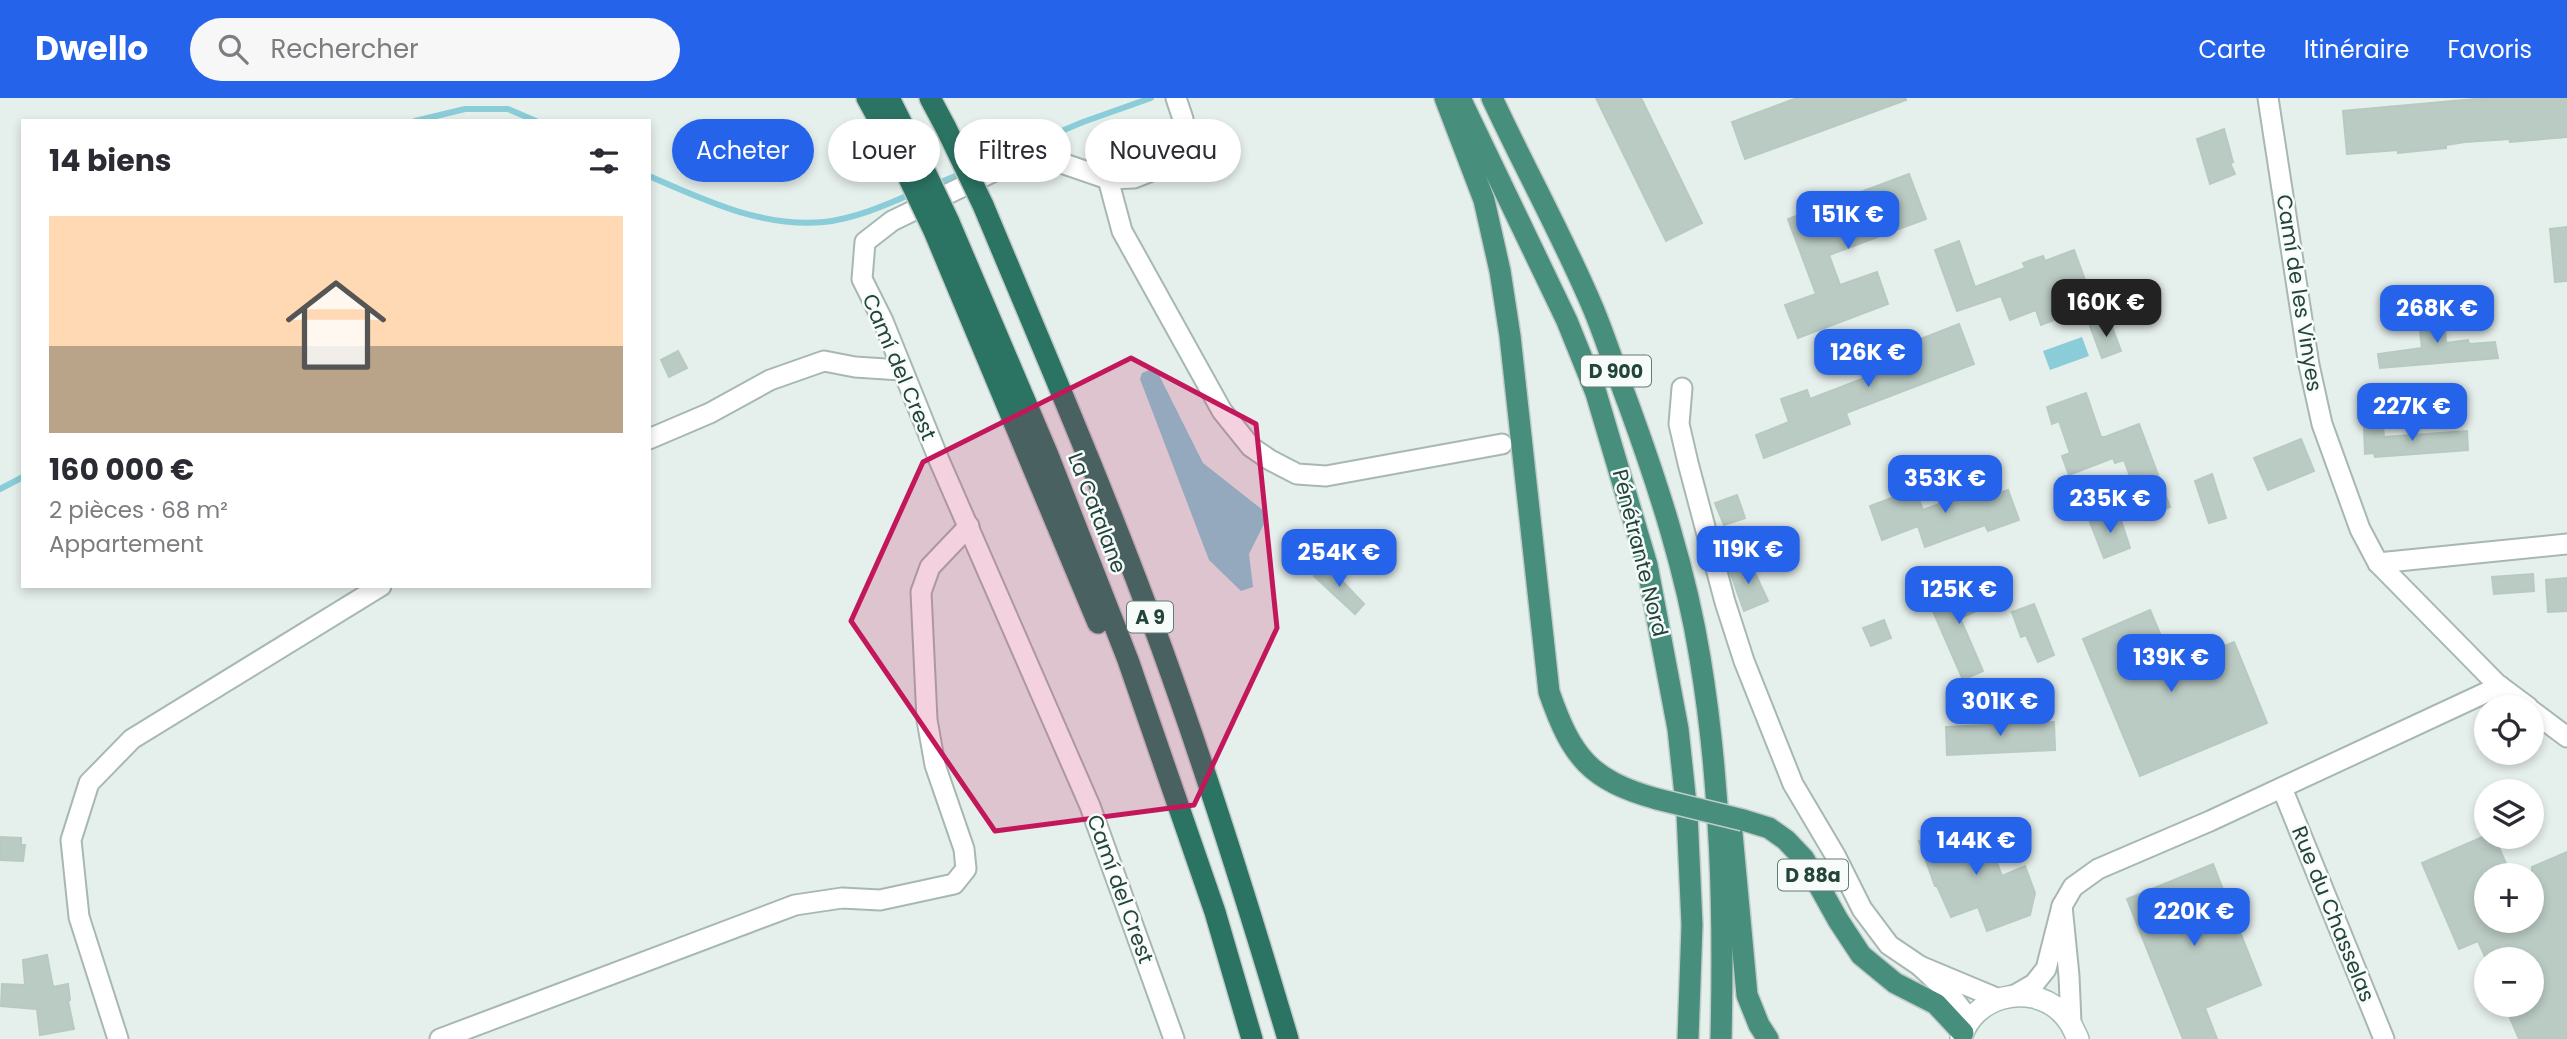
<!DOCTYPE html>
<html lang="fr">
<head>
<meta charset="utf-8">
<style>
	body { margin:0; font-family:Poppins,sans-serif; background:#f7f7f7; color:#2b2b33; height:100vh; display:flex; flex-direction:column; font-size:26px; white-space:nowrap }
	* { box-sizing:border-box; margin:0 }
	p { font-size:23px; color:#7c7c81 }
	.icon { flex:none; width:38px; height:38px; fill:none; stroke:currentColor; stroke-width:2; stroke-linecap:round; stroke-linejoin:round }
	.map { position:relative; flex:1; overflow:hidden }
	.sheet { position:absolute; left:21px; top:21px; width:630px; height:469px; display:flex; flex-direction:column; background:#fff; border-radius:0px; box-shadow:0 4px 10px #0003 }
	.sheet>* { flex:none }
	.hud { position:absolute; left:672px; top:21px; width:665px; height:63px; display:flex; gap:14px }
	.fabs { position:absolute; left:2474px; top:597px; display:grid; gap:14px }
	.fabs a { display:grid; place-items:center; width:70px; height:70px; border-radius:50%; background:#fff; box-shadow:0 4px 10px #0003; font-size:35px }
	.price { position:absolute; translate:-50% -60px; padding:0 16px; border-radius:14px; background:#2563eb; color:#fff; font-size:23px; line-height:46px; filter:drop-shadow(0 2px 4px #0008) }
	.price::after { content:''; position:absolute; left:50%; top:42px; width:21px; height:16px; margin-left:-10px; background:inherit; clip-path:polygon(0 0,100% 0,50% 100%) }
	.price.selected { background:#222; color:#fff }
	ul { padding:0; list-style:none }
	li { display:grid; align-content:center; gap:14px; height:371px; padding:0 28px }
	li+li { border-top:2px solid #e1e1e2 }
	li span { display:grid; place-items:center; height:217px; border-radius:0px; color:#555 }
	li>.icon { margin-inline-start:auto }
	span .icon { width:126px; height:126px; fill:#fffc; stroke-width:1 }
	li b { font-size:30px }
	h2 { display:flex; justify-content:space-between; align-items:center; height:84px; padding:0 28px; font-size:30px }
	.tag { padding:0 24px; border-radius:32px; background:#fff; box-shadow:0 4px 10px #0003; font-size:24px; line-height:63px }
	.tag.selected { background:#2563eb; color:#fff }
	header { display:flex; align-items:center; gap:42px; box-sizing:border-box; height:98px; padding:0 35px; background:#2563eb; color:#fff }
	header strong { font-size:33px }
	nav { display:flex; gap:38px; margin-inline-start:auto; font-size:24px }
	.search { width:490px; height:63px; background:#f7f7f7; display:flex; align-items:center; gap:18px; box-sizing:border-box; padding:0 24px; border-radius:38px; color:#7c7c81; font-size:26px }
	.map>svg:first-child { display:block }
	.water { fill:#8acdd8 }
	.lines { fill:none; stroke-linecap:round; stroke-linejoin:round }
	.stream { stroke:#8acdd8; stroke-width:6 }
	.building { fill:#bacbc4; stroke:#b7cac2; stroke-width:2 }
	.minor-casing { stroke:#a7b8b2; stroke-width:23 }
	.secondary-casing { stroke:#a3bcb3; stroke-width:24 }
	.trunk-casing { stroke:#c1cbc8; stroke-width:24 }
	.motorway-casing { stroke:#c1cbc8; stroke-width:24 }
	.minor { stroke:#fff; stroke-width:19 }
	.secondary { stroke:#fff; stroke-width:21 }
	.trunk { stroke:#488e7d; stroke-width:21 }
	.motorway { stroke:#2b7363; stroke-width:21 }
	.trunk-bridge-casing { stroke:#c1cbc8; stroke-width:24; stroke-linecap:butt }
	.motorway-bridge-casing { stroke:#c1cbc8; stroke-width:24; stroke-linecap:butt }
	.trunk-bridge { stroke:#488e7d; stroke-width:21 }
	.motorway-bridge { stroke:#2b7363; stroke-width:21 }
	.marked { fill:#c2185b; fill-opacity:0.2; stroke:#c2185b; stroke-width:5; stroke-linejoin:round }
	.labels { text-anchor:middle; stroke-width:5; stroke-linejoin:round; paint-order:stroke }
	.shield { fill:#f7fbf9; stroke:#627b73; stroke-width:2 }
	.shield-label { font-size:19px; font-weight:bold; fill:#22443a }
	.street-label { font-size:21px; fill:#22443a; stroke:#f7fbf9 }
</style>
</head>
<body>
<header>
<strong>Dwello</strong>
<div class="search"><svg class="icon" aria-label="search" viewBox="0 0 24 24"><circle cx="10" cy="10" r="6"/><path d="M15 15l6 6"/></svg>Rechercher</div>
<nav><a>Carte</a><a>Itinéraire</a><a>Favoris</a></nav>
</header>
<div class="map">
<svg width="2567" height="941" viewBox="0 0 2567 941">
	<rect width="100%" height="100%" fill="#e5efeb"/>
	<g class="water">
		<polygon points="2082,239 2089,258 2050,272 2043,253"/>
		<polygon points="1152,271 1159,277 1203,365 1264,413 1266,422 1249,456 1253,489 1241,493 1209,462 1140,281 1142,275"/>
	</g>
	<g class="lines">
		<g class="stream">
			<polyline points="415,23 465,11 508,11 536,23"/>
			<path d="M649,78c55,24 113,52 175,46 29,-3 60,-16 87,-28"/>
			<polyline points="934,87 1083,24 1151,0"/>
			<polyline points="0,391 23,379"/>
		</g>
	</g>
	<g class="building">
		<polygon points="1596,0 1641,0 1702,125 1666,143"/>
		<polygon points="1797,0 1905,0 1906,2 1745,61 1732,24"/>
		<polygon points="2486,0 2567,0 2567,39 2510,44 2510,41 2465,44 2446,47 2446,50 2398,55 2398,52 2347,56 2343,13"/>
		<polygon points="2224,31 2233,64 2230,65 2235,76 2210,86 2197,41"/>
		<polygon points="1909,76 1926,121 1829,157 1840,187 1877,174 1888,206 1798,240 1785,207 1816,196 1788,121"/>
		<polygon points="2567,129 2567,183 2555,184 2550,131"/>
		<polygon points="1959,143 1975,189 2025,170 2023,165 2043,158 2045,163 2074,152 2089,193 2064,202 2070,216 2041,227 2036,212 2010,222 2001,198 1957,213 1935,152"/>
		<polygon points="2435,205 2437,221 2444,220 2446,245 2468,242 2469,246 2495,244 2498,260 2380,270 2378,256 2422,250 2417,207"/>
		<polygon points="2109,221 2121,253 2102,260 2090,228"/>
		<polygon points="1959,226 1974,266 1846,315 1850,326 1764,360 1756,337 1789,324 1781,301 1807,292 1810,301 1880,274 1874,259"/>
		<polygon points="678,253 687,270 669,279 661,262"/>
		<polygon points="2086,295 2101,339 2105,339 2139,326 2170,409 2145,419 2124,362 2115,365 2113,360 2069,377 2062,358 2070,355 2059,323 2052,326 2047,309"/>
		<polygon points="2383,327 2384,339 2467,333 2468,352 2375,359 2374,355 2365,356 2364,329"/>
		<polygon points="2301,341 2314,373 2268,392 2254,360"/>
		<polygon points="2212,376 2226,420 2209,425 2195,383"/>
		<polygon points="1993,386 1997,396 2008,392 2019,422 1988,433 1985,427 1925,449 1918,428 1882,442 1870,408 1915,391 1923,412"/>
		<polygon points="1737,397 1745,420 1724,427 1715,405"/>
		<polygon points="2118,413 2130,450 2104,460 2090,424"/>
		<polygon points="1749,462 1768,503 1744,513 1729,471"/>
		<polygon points="1327,467 1364,506 1355,516 1314,478"/>
		<polygon points="2533,476 2534,493 2494,496 2492,479"/>
		<polygon points="2567,480 2567,513 2548,514 2546,482"/>
		<polygon points="1976,485 1986,509 1960,520 1983,573 1963,582 1929,504"/>
		<polygon points="2034,506 2054,557 2038,564 2026,537 2021,539 2012,514"/>
		<polygon points="2150,512 2174,569 2234,544 2267,625 2140,678 2083,541"/>
		<polygon points="1884,522 1891,540 1871,548 1863,530"/>
		<polygon points="2054,624 2055,652 1947,657 1946,629"/>
		<polygon points="1976,720 1982,737 1986,736 2002,778 2025,768 2035,795 2030,817 1987,833 1978,809 1951,819 1937,788 1935,788 1919,743"/>
		<polygon points="2485,738 2494,738 2511,777 2487,777 2487,822 2532,822 2532,769 2567,754 2567,941 2519,941 2504,906 2532,906 2532,861 2486,861 2478,843 2459,851 2422,765"/>
		<polygon points="0,739 21,740 21,747 25,747 23,763 0,762"/>
		<polygon points="2213,766 2261,887 2205,910 2217,941 2183,941 2127,801"/>
		<polygon points="47,857 53,889 68,886 70,902 68,903 74,931 40,937 37,911 1,908 2,886 25,887 23,862"/>
	</g>
	<g class="lines">
		<g class="minor-casing">
			<g id="minor">
				<polyline points="2268,0 2309,267 2322,326 2360,431 2378,465 2497,586 2528,609"/>
				<polyline points="1108,81 1122,133 1222,313 1251,349 1270,362 1297,376 1326,378 1502,346"/>
				<polyline points="1682,290 1679,326 1688,365 1725,504 1744,563 1793,686 1835,757 1862,811 1889,847 1920,868"/>
				<polyline points="649,341 710,315 770,282 824,263 855,269 901,272"/>
				<polyline points="2378,465 2567,446"/>
				<polyline points="2532,613 2567,639"/>
				<polyline points="2282,690 2384,941"/>
				<polyline points="2062,808 2073,789 2098,771 2210,723 2500,588"/>
				<polyline points="2015,897 2034,886 2046,871 2062,808 2069,878 2071,925"/>
				<polyline points="1970,922 1949,895 1920,868 1999,901"/>
				<polyline points="118,941 79,819 71,742 89,685 132,641 381,488"/>
				<polyline points="440,941 795,807 842,800 880,802 954,786 966,771 964,751 935,667 927,622 921,494 930,469 969,428"/>
				<polyline points="1174,941 1090,708 939,362 883,223 862,181 865,144 892,123 1003,69 1041,58 1108,81 1134,80 1154,72 1172,60 1182,44 1183,21 1176,0"/>
			</g>
		</g>
		<g class="secondary-casing">
			<path id="secondary" d="M1961,941c11,-43 68,-57 99,-28 9,8 13,17 18,28"/>
		</g>
		<g class="trunk-casing">
			<g id="trunk">
				<path d="M1445,0l39,102 16,71 10,65 39,356c23,66 41,88 108,107"/>
				<polyline points="1460,0 1567,223 1596,295 1647,467 1678,631 1687,715 1692,827 1688,941"/>
				<path d="M1492,0c33,71 71,139 101,210 13,31 23,64 35,95 30,82 58,168 72,255 21,126 24,254 21,381"/>
				<polyline points="1743,722 1769,730 1786,742 1804,761 1838,822 1861,857 1895,885 1936,906 1963,935"/>
				<polyline points="1732,735 1747,897 1759,927 1768,941"/>
			</g>
		</g>
		<g class="motorway-casing">
			<g id="motorway">
				<polyline points="867,0 898,57"/>
				<polyline points="889,0 913,48"/>
				<polyline points="930,0 946,30"/>
				<path d="M983,107c61,146 124,292 178,441 47,130 88,261 127,393"/>
				<polyline points="949,124 1048,357 1128,562 1215,814 1252,941"/>
				<polyline points="934,133 1098,525"/>
			</g>
		</g>
		<use href="#minor" class="minor"/>
		<use href="#secondary" class="secondary"/>
		<use href="#trunk" class="trunk"/>
		<use href="#motorway" class="motorway"/>
		<g class="trunk-bridge-casing">
			<polyline id="trunk-bridge" points="1657,701 1743,722"/>
		</g>
		<g class="motorway-bridge-casing">
			<g id="motorway-bridge">
				<polyline points="946,30 983,107"/>
				<polyline points="913,48 949,124"/>
				<polyline points="898,57 934,133"/>
			</g>
		</g>
		<use href="#trunk-bridge" class="trunk-bridge"/>
		<use href="#motorway-bridge" class="motorway-bridge"/>
	</g>
	<path class="marked" d="M1131,260l125,66 21,204 -83,177 -199,26 -144,-210 72,-159z"/>
	<g class="labels">
		<g class="shield">
			<rect x="1581" y="257.5" width="70" height="31" rx="5"/>
			<rect x="1127" y="503.5" width="46" height="31" rx="5"/>
			<rect x="1778" y="761.5" width="70" height="31" rx="5"/>
		</g>
		<g class="shield-label">
			<text x="1616" y="280">D 900</text>
			<text x="1150" y="526">A 9</text>
			<text x="1813" y="784">D 88a</text>
		</g>
		<g class="street-label">
			<text transform="translate(2299 195) rotate(81)" y="7">Camí de les Vinyes</text>
			<text transform="translate(899 269) rotate(67)" y="7">Camí del Crest</text>
			<text transform="translate(1097 415) rotate(69)" y="7">La Catalane</text>
			<text transform="translate(1640 455) rotate(76)" y="7">Pénétrante Nord</text>
			<text transform="translate(1120 791) rotate(70)" y="7">Camí del Crest</text>
			<text transform="translate(2333 816) rotate(68)" y="7">Rue du Chasselas</text>
		</g>
	</g>
</svg>
<div class="fabs">
<a><svg class="icon" aria-label="locate" viewBox="0 0 24 24"><circle cx="12" cy="12" r="6"/><path d="M12 2v4M12 18v4M2 12h4M18 12h4"/></svg></a>
<a><svg class="icon" aria-label="layers" viewBox="0 0 24 24"><path d="M12 4l9 5-9 5-9-5zM3 14l9 5 9-5"/></svg></a>
<a>+</a>
<a>−</a>
</div>
<b class="price" style="left:1848px;top:153px">151K €</b>
<b class="price selected" style="left:2106px;top:241px">160K €</b>
<b class="price" style="left:2437px;top:247px">268K €</b>
<b class="price" style="left:1868px;top:291px">126K €</b>
<b class="price" style="left:2412px;top:345px">227K €</b>
<b class="price" style="left:1945px;top:417px">353K €</b>
<b class="price" style="left:2110px;top:437px">235K €</b>
<b class="price" style="left:1748px;top:488px">119K €</b>
<b class="price" style="left:1339px;top:491px">254K €</b>
<b class="price" style="left:1959px;top:528px">125K €</b>
<b class="price" style="left:2171px;top:596px">139K €</b>
<b class="price" style="left:2000px;top:640px">301K €</b>
<b class="price" style="left:1976px;top:779px">144K €</b>
<b class="price" style="left:2194px;top:850px">220K €</b>
<div class="hud">
<a class="tag selected">Acheter</a>
<a class="tag">Louer</a>
<a class="tag">Filtres</a>
<a class="tag">Nouveau</a>
</div>
<section class="sheet">
<h2>14 biens<svg class="icon" aria-label="filters" viewBox="0 0 24 24"><path d="M4 7h16M4 17h16"/><circle cx="9" cy="7" r="2"/><circle cx="15" cy="17" r="2"/></svg></h2>
<ul>
<li><span style="background:linear-gradient(#ffd9b3 60%,#b9a48a 0)"><svg class="icon" aria-label="home" viewBox="0 0 24 24"><path d="M3 11l9-7 9 7M6 9v11h12V9"/></svg></span><div><b>160 000 €</b><p>2 pièces · 68 m²</p><p>Appartement</p></div></li>
</ul>
</section>
</div>
</body>
</html>
